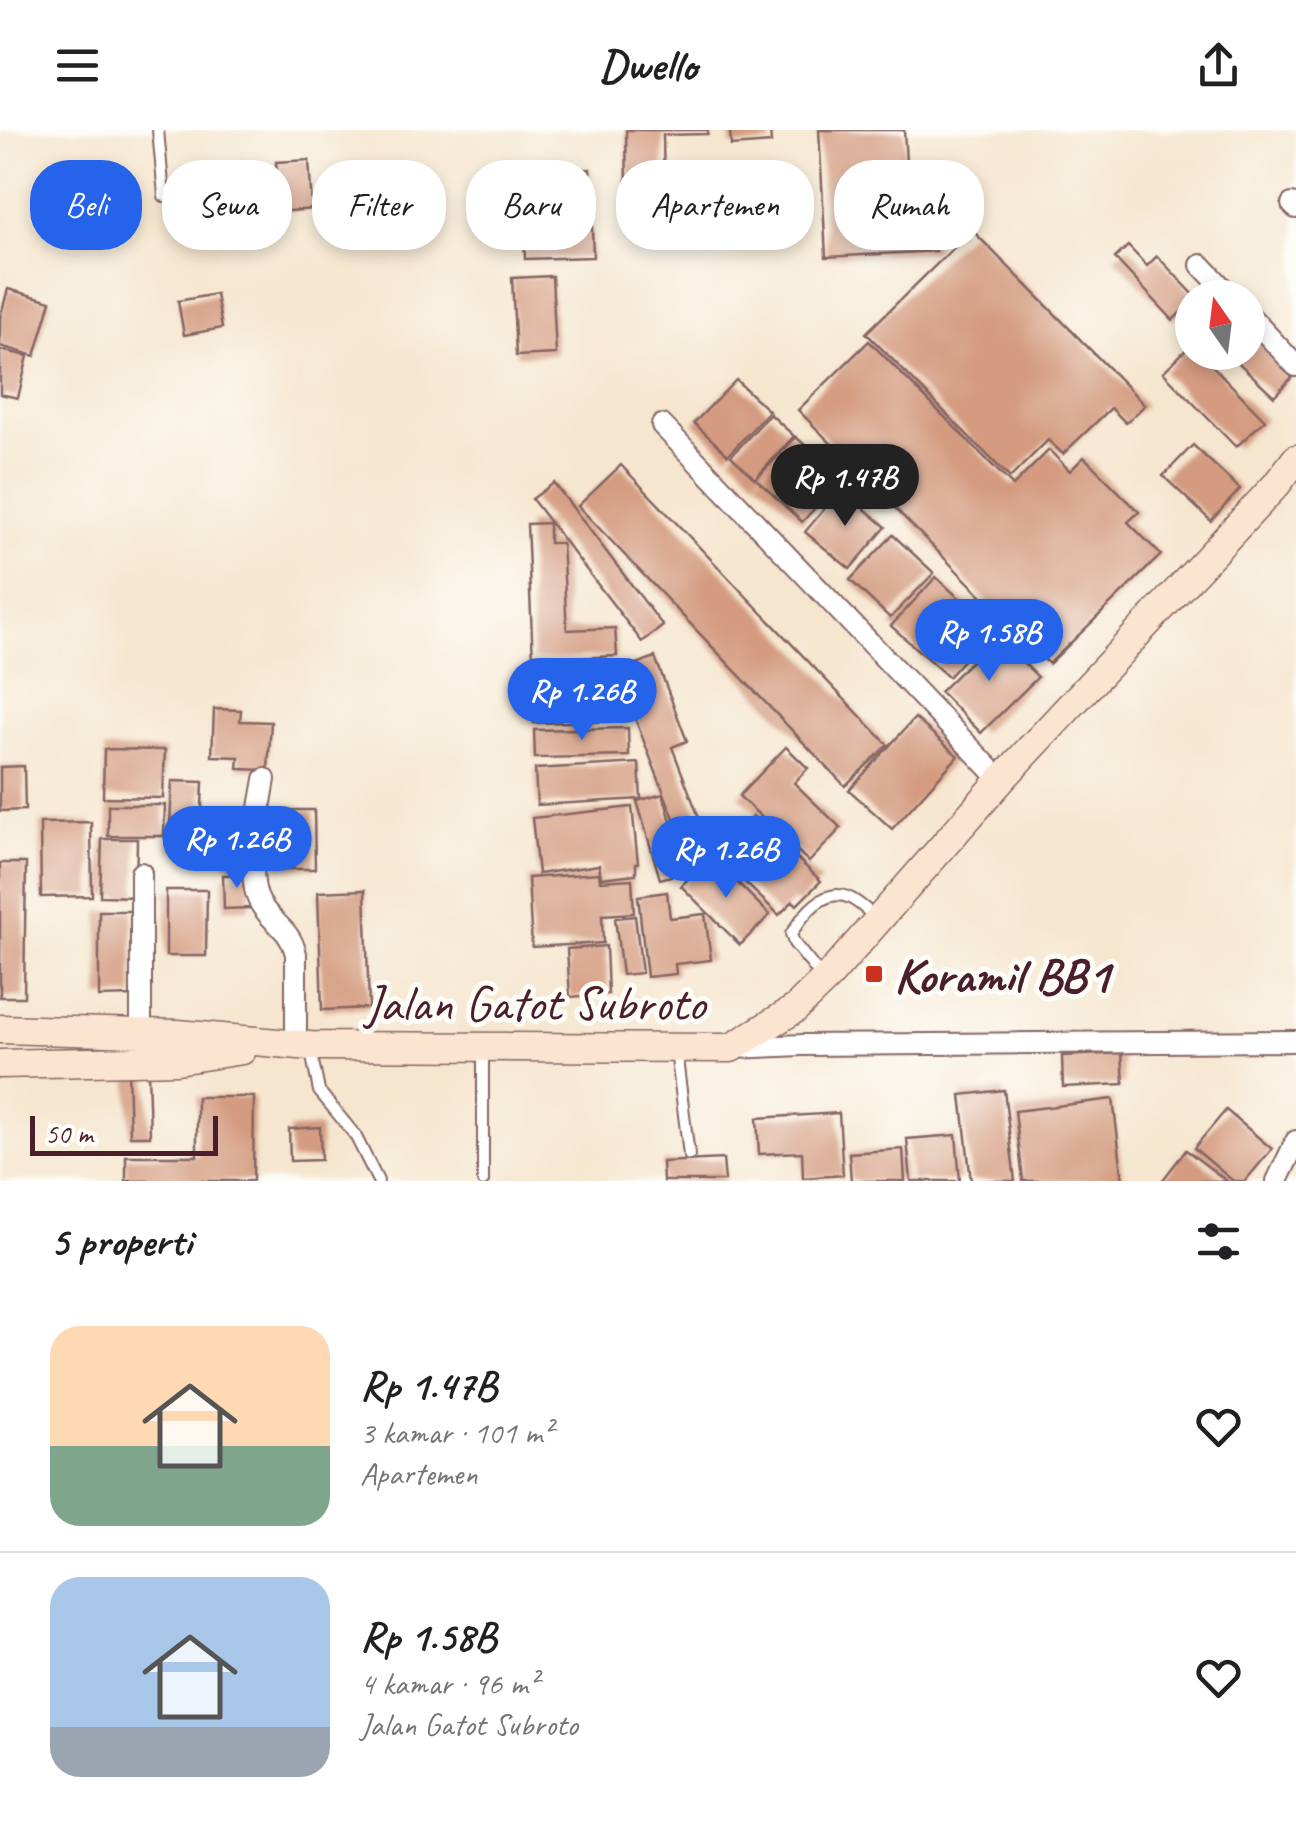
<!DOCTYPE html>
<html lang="id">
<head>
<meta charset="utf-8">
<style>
	body { margin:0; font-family:Caveat,sans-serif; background:#f2f2f2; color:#202124; height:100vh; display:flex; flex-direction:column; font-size:38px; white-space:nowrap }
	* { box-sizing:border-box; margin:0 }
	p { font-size:32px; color:#757577 }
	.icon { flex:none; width:55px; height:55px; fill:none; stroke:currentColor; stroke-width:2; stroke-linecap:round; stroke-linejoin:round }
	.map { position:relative; height:1051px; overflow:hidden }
	.details { display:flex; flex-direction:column; background:#fff; flex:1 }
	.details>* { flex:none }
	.guide { position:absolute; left:30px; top:30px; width:1238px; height:90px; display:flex; gap:20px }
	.needle { width:65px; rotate:346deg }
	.tools { position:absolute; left:1175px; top:150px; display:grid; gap:20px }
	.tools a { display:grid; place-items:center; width:90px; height:90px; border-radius:50%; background:#fff; box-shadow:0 5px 15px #0003; font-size:50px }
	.scale { position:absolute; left:30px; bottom:25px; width:188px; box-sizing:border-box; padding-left:10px; border:5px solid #4a1f2b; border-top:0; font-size:28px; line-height:35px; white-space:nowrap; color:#4a1f2b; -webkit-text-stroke:8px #fdfcf7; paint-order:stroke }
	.price { position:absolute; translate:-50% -85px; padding:0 22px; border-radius:35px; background:#2563eb; color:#fff; font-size:32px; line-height:65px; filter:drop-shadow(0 2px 5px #0008) }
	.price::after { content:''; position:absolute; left:50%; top:60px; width:30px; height:22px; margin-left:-15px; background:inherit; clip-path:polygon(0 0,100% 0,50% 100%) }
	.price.active { background:#222; color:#fff }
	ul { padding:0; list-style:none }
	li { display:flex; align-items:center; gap:30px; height:250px; padding:0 50px }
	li+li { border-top:2px solid #e0e0e0 }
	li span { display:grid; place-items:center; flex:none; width:280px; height:200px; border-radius:30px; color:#555 }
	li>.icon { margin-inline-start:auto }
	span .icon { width:120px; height:120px; fill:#fffc; stroke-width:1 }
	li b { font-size:42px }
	h2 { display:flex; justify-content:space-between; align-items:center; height:120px; padding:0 50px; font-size:42px }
	.pill { padding:0 35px; border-radius:40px; background:#fff; box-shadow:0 5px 15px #0003; font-size:35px; line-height:90px }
	.pill.active { background:#2563eb; color:#fff }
	header { display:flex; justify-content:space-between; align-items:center; height:130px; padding:0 50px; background:#fff; font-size:45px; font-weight:700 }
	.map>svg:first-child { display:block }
	.building { fill:#d49b80 }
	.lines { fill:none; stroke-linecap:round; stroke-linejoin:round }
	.service-casing { stroke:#866564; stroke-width:14 }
	.minor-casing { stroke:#866564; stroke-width:24 }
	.secondary-casing { stroke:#866564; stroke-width:31 }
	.service { stroke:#fff; stroke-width:10 }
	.minor { stroke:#fff; stroke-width:20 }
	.secondary { stroke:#fce5d0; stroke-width:28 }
	.poi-dot { fill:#c8321e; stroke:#fdfcf7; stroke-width:4 }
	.labels { text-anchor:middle; stroke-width:10; stroke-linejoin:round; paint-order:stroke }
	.poi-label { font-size:50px; font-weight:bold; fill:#4a1f2b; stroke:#fdfcf7; text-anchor:start }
	.street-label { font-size:50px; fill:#4a1f2b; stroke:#fdfcf7 }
</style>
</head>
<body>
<header><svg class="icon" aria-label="menu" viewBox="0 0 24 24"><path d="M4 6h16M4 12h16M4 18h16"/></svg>Dwello<svg class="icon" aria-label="share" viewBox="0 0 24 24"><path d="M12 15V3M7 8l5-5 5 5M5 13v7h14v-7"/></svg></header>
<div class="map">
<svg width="1296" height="1051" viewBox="0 0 1296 1051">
	<rect width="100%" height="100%" fill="#fdfcf7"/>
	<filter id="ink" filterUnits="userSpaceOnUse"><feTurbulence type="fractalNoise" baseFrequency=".01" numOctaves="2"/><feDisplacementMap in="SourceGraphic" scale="20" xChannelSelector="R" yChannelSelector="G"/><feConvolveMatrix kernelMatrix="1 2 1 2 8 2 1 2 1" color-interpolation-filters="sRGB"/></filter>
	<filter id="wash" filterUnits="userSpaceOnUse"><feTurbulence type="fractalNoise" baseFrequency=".0048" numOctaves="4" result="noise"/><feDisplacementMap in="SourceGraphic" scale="40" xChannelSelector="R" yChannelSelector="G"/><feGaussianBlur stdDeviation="2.25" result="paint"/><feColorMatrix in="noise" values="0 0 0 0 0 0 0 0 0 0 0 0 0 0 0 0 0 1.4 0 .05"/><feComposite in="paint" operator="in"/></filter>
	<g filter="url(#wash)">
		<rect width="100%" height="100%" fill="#f6e6cf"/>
		<g id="blocks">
			<g class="building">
				<polygon points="626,0 708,0 708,4 663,5 664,60 627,60"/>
				<polygon points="730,0 770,0 771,13 731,16"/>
				<polygon points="819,0 904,0 909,79 933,77 936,121 826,127"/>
				<polygon points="309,30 312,79 279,82 276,32"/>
				<polygon points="590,39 593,127 525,129 522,42"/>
				<polygon points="972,100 1145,275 1126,293 1111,278 1063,324 1048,310 1010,348 866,203"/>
				<polygon points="1128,116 1147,136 1157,126 1197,168 1192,168 1192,172 1173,190 1115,128"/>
				<polygon points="552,146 556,224 516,226 512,148"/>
				<polygon points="8,159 51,171 35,226 0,216 0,188"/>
				<polygon points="216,164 222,198 184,205 178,171"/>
				<polygon points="1248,197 1296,243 1274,266 1227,222 1248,222"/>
				<polygon points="869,211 1013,356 1049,320 1070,341 1084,327 1139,382 1128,392 1161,425 1049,534 798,280"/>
				<polygon points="1192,214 1192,222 1199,222 1265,290 1236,317 1163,242"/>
				<polygon points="0,220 28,226 18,268 0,264"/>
				<polygon points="736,250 769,281 728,325 694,293"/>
				<polygon points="770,284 794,306 755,349 731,326"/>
				<polygon points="796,307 842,349 802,392 756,349"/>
				<polygon points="1193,315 1240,359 1211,391 1163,346"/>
				<polygon points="621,335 888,615 845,656 578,376"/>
				<polygon points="554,353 663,496 642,512 532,369"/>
				<polygon points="841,359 886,397 850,439 805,402"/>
				<polygon points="549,393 549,413 562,413 567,500 615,498 617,526 533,530 527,394"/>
				<polygon points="893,405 934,443 890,488 850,450"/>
				<polygon points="936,447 992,498 948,547 891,496"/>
				<polygon points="996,506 1038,547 981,603 940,562"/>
				<polygon points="655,527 687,611 672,617 711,719 689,727 617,542"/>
				<polygon points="611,535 613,591 534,593 532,538"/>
				<polygon points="214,579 241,580 240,591 271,592 268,640 238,639 239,627 212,626"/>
				<polygon points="915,588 958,626 892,699 849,660"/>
				<polygon points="628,598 629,626 535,628 534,600"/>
				<polygon points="786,617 808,638 794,653 841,698 809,732 739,666"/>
				<polygon points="104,619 165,620 163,668 103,667"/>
				<polygon points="639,633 641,669 537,675 535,639"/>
				<polygon points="24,636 25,680 0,681 0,637"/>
				<polygon points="172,651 203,652 200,722 169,721"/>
				<polygon points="663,664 686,742 660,749 637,671"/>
				<polygon points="108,675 165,675 164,706 108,706"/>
				<polygon points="632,677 638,733 636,733 636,744 601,748 599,735 538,744 532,688"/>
				<polygon points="267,680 314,680 315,739 277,739 277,712 267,712"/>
				<polygon points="226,683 252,684 249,736 223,735"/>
				<polygon points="753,686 821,751 797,775 793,771 779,785 726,734 739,720 730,710"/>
				<polygon points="91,692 92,766 41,767 40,693"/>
				<polygon points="102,709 137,709 136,767 100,766"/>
				<polygon points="711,726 770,785 740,815 681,756"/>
				<polygon points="0,733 26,733 24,867 0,867"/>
				<polygon points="599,743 600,751 632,749 634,783 602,785 603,813 532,817 528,748"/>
				<polygon points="250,744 250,778 224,779 223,745"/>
				<polygon points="166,760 207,760 206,826 166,826"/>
				<polygon points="365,760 369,878 322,880 318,762"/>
				<polygon points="667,762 670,788 705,784 711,830 675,834 676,844 647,847 638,766"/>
				<polygon points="99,781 133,781 133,866 99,867"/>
				<polygon points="635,786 642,843 622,845 615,788"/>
				<polygon points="606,816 608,864 570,867 567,819"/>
				<polygon points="1122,923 1124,954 1063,957 1062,926"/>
				<polygon points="128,941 148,941 150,1006 130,1006"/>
				<polygon points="1004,960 1015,1051 971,1051 961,965"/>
				<polygon points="197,967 254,967 253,1051 126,1051 126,1026 197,1026"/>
				<polygon points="1113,969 1123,1051 1023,1051 1015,981"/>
				<polygon points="1226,980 1272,1019 1245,1051 1233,1051 1194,1018"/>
				<polygon points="839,983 843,1045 803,1048 802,1022 759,1024 757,988"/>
				<polygon points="320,997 321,1030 290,1031 289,999"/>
				<polygon points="956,1005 960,1051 911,1051 907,1009"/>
				<polygon points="903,1019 905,1051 851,1051 849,1023"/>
				<polygon points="1186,1020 1227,1051 1162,1051"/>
				<polygon points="723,1029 725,1051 663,1051 662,1032"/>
			</g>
		</g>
	</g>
	<g filter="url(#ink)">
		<use href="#blocks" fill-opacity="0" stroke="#866564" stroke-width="2.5"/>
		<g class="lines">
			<g class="service-casing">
				<g id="service">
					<polyline points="158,0 164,66"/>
					<path d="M824,850l-30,-37 -3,-9c12,-19 33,-48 59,-36 10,5 19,14 27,21"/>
					<polyline points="310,917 319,961 355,1005 378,1051"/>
					<polyline points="483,918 483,1051"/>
					<polyline points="676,921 689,1025"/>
				</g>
			</g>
			<g class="minor-casing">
				<g id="minor">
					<polyline points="1292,74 1296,78"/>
					<polyline points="1201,135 1232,168"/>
					<polyline points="1248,184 1296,236"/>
					<polyline points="662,295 1001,650"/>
					<path d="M265,649c-5,33 -21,96 -5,124 12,21 30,25 36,51v91"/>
					<polyline points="141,743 141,904"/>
					<polyline points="733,918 802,915 1296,911"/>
					<polyline points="1277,1051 1296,1011"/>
				</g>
			</g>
			<g class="secondary-casing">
				<g id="secondary">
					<polyline points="0,899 178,904 310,916 731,918 795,879 829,846 1001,650 1276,355 1296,329"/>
					<polyline points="0,934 177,930 242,920"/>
				</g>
			</g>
			<use href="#service" class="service"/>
			<use href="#minor" class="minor"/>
			<use href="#secondary" class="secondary"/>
		</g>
	</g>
	<rect class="poi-dot" x="864" y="834" width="20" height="20" rx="5"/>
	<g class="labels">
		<g class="poi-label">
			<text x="894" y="862">Koramil BB1</text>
		</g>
		<g class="street-label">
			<text x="535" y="890">Jalan Gatot Subroto</text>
		</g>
	</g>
</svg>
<div class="tools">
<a><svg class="needle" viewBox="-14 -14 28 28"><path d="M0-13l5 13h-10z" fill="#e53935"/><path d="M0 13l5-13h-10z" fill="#757577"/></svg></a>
</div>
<div class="scale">50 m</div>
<b class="price active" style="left:845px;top:399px">Rp 1.47B</b>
<b class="price" style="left:989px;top:554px">Rp 1.58B</b>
<b class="price" style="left:582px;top:613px">Rp 1.26B</b>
<b class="price" style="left:237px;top:761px">Rp 1.26B</b>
<b class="price" style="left:726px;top:771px">Rp 1.26B</b>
<div class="guide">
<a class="pill active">Beli</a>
<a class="pill">Sewa</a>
<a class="pill">Filter</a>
<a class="pill">Baru</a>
<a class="pill">Apartemen</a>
<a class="pill">Rumah</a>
</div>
</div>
<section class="details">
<h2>5 properti<svg class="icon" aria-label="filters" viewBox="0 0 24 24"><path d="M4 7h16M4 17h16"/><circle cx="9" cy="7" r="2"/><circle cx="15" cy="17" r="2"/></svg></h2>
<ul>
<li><span style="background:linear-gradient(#ffd9b3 60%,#7fa58c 0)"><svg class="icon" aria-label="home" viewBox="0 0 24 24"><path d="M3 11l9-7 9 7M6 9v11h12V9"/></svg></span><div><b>Rp 1.47B</b><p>3 kamar · 101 m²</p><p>Apartemen</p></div><svg class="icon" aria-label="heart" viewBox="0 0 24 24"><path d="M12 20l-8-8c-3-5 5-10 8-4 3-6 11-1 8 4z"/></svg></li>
<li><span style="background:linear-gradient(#a9c7e8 75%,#9aa5b1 0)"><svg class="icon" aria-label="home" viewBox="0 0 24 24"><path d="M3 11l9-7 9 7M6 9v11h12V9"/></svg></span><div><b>Rp 1.58B</b><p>4 kamar · 96 m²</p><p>Jalan Gatot Subroto</p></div><svg class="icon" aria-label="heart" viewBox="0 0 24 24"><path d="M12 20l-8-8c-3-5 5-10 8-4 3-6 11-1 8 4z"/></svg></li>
</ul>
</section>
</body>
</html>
